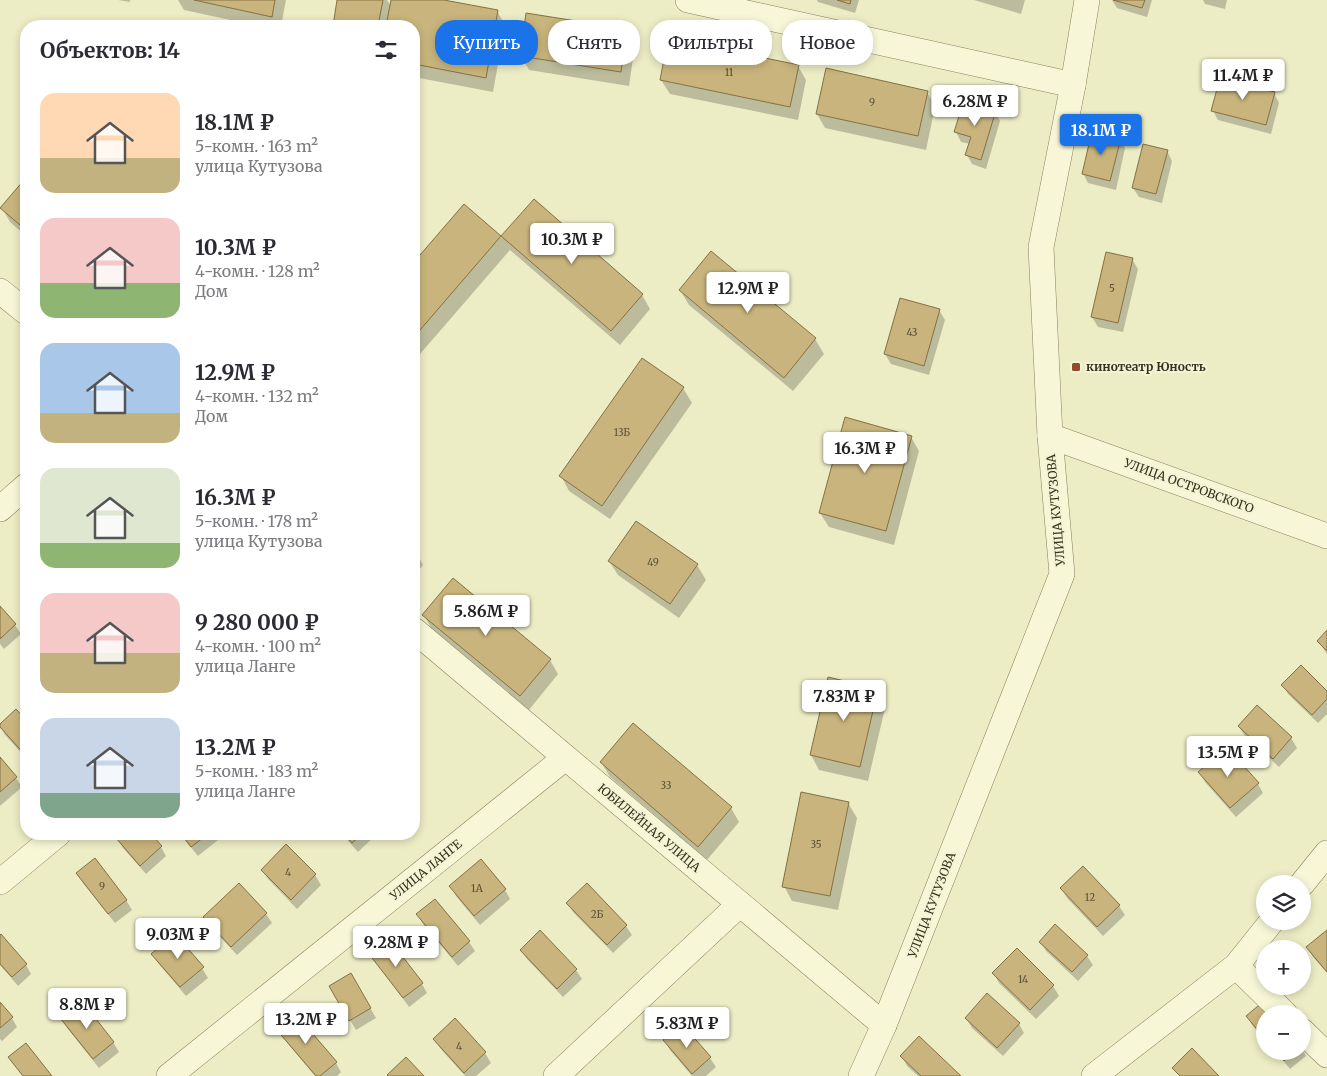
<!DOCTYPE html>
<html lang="ru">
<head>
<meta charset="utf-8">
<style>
	body { margin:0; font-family:Merriweather,serif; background:#f2f2f3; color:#2b2b33; height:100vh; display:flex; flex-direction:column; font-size:19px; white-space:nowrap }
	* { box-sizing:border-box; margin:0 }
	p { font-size:16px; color:#7c7c81 }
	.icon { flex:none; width:28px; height:28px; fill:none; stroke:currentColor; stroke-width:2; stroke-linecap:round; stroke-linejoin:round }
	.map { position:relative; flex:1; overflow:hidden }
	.drawer { position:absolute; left:20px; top:20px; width:400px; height:820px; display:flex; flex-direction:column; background:#fff; border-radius:20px; box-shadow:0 2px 8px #0003 }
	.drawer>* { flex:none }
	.hud { position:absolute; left:435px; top:20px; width:475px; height:45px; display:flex; gap:10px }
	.buttons { position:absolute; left:1256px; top:875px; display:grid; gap:10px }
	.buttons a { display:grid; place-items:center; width:55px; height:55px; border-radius:50%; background:#fff; box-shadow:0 2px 8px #0003; font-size:25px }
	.price { position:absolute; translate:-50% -42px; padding:0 11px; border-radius:5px; background:#fff; color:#222; font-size:16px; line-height:32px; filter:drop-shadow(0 1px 2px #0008) }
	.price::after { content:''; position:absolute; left:50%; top:30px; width:15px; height:11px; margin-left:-8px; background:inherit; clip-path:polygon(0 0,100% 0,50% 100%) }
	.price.current { background:#1a73e8; color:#fff }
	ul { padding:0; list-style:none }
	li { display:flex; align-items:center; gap:15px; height:125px; padding:0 20px }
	li span { display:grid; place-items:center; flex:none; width:140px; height:100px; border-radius:15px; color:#555 }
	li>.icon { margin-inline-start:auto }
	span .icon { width:60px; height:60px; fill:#fffc; stroke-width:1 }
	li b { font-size:21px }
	h2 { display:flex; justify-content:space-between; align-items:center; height:60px; padding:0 20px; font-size:21px }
	.pill { padding:0 18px; border-radius:20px; background:#fff; box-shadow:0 2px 8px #0003; font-size:18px; line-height:45px }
	.pill.current { background:#1a73e8; color:#fff }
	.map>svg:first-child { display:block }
	.shadow { fill:#0003 }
	.building { fill:#c8b47c; stroke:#847143 }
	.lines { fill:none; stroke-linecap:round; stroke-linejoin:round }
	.minor-casing { stroke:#86805c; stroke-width:26 }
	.minor { stroke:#f7f7d8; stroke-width:25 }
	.poi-dot { fill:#924d2f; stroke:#f3f4d4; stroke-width:2 }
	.labels { text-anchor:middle; stroke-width:4; stroke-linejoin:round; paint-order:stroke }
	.number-label { font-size:10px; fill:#5b5236 }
	.poi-label { font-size:12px; font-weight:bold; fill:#37321f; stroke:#f3f4d4; text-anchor:start }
	.street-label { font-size:12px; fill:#37321f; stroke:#f3f4d4 }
</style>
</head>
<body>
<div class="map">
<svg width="1327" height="1076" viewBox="0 0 1327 1076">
	<rect width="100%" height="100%" fill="#ececc5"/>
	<g class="shadow">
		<polygon points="118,0 130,0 130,2"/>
		<polygon points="178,0 286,0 281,26 258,26 184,10"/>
		<polygon points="338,0 387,0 391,6 392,0 437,0 497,11 505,25 493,92 414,77 414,26 334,26"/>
		<polygon points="817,0 859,0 855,13 818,2"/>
		<polygon points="974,0 1025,0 1021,14"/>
		<polygon points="1112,0 1152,0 1147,17 1117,8"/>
		<polygon points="1203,0 1227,0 1225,9 1205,4"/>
		<polygon points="627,30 635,45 629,86 529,70 521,56"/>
		<polygon points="798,66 806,80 798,120 670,94 661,80"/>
		<polygon points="927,92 935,107 926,150 825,128 817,114"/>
		<polygon points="1274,93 1279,103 1271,134 1218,120 1213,111"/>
		<polygon points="995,111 1000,121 986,169 972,164 967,155 970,144 961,142 956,132"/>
		<polygon points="1120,139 1125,148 1116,190 1088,183 1083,173"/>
		<polygon points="1167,151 1172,161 1162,203 1139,197 1133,188"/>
		<polygon points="24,182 26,184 26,236 10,222 2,208"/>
		<polygon points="534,201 642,295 650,309 620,345 510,250 414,361 414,264 464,206 501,238"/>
		<polygon points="711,253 815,339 824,354 793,391 689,305 680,290"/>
		<polygon points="1132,259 1138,269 1123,332 1098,327 1092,317"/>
		<polygon points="939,310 945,320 929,375 891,364 885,354"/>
		<polygon points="643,359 683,388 692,403 610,519 569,491 561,476"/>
		<polygon points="911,437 919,451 894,545 829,527 820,513"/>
		<polygon points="636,522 697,565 706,580 679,618 618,575 609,561"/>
		<polygon points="414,548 423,565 414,576"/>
		<polygon points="0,608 15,625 21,634 4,649 0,644"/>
		<polygon points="424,615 550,660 558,674 529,710 432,630"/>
		<polygon points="1327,632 1327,654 1318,641"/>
		<polygon points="829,678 877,690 886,704 868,781 819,770 811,755"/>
		<polygon points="1283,685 1327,692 1327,714 1318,723 1288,694"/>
		<polygon points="1257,707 1291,738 1297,748 1279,767 1245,736 1239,727"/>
		<polygon points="16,711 26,722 26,758 5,735 0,725"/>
		<polygon points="0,759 16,778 22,787 0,806"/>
		<polygon points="601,762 731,808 739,822 707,860 610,777"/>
		<polygon points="1200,773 1258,784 1263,793 1236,817 1205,782"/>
		<polygon points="848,803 857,818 838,910 792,901 784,886"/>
		<polygon points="122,834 150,834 161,847 166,856 146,874 123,848 117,838"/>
		<polygon points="180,834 214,834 218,840 198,856"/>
		<polygon points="342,834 377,834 358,852"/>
		<polygon points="286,846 315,875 321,885 297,909 268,879 262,870"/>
		<polygon points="481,861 505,890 510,899 480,925 456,896 451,886"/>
		<polygon points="1083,868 1119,906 1125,915 1103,936 1067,898 1062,889"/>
		<polygon points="78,874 126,900 132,910 115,923 83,883"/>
		<polygon points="239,885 266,914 272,923 237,955 210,926 205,917"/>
		<polygon points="587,885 626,926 632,935 613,953 573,912 568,903"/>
		<polygon points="434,901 469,942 475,951 458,966 423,924 418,915"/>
		<polygon points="1055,926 1087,956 1093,965 1078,981 1046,951 1041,942"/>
		<polygon points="1327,931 1327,973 1313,957 1308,948"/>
		<polygon points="0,937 26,965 31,974 18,986 0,965"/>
		<polygon points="521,950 576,970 582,979 563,997 527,959"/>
		<polygon points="1017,950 1053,986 1059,996 1036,1019 999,983 994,974"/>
		<polygon points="153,954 202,968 208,978 186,996 158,963"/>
		<polygon points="371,955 422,984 427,993 409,1007"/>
		<polygon points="351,975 376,1018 356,1030 330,987"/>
		<polygon points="1264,1003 1265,1014 1265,1040 1253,1026 1247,1017"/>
		<polygon points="0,1004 12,1018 17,1027 2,1041 0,1039"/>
		<polygon points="966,1018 1019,1024 1024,1033 1003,1056 972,1028"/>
		<polygon points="62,1019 113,1042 119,1052 99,1068 67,1028"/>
		<polygon points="454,1020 485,1053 491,1063 476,1076 465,1076 440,1048 434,1039"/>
		<polygon points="682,1025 710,1058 716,1067 706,1076 692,1076 670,1050 665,1040"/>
		<polygon points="278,1029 336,1063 341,1072 337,1076 315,1076 284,1039"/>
		<polygon points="1302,1049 1306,1056 1290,1069 1275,1051 1302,1051"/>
		<polygon points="902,1056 959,1076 918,1076 907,1066"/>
	</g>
	<g class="building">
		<polygon points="194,0 275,0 272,17"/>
		<polygon points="337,0 383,0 378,26 333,26"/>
		<polygon points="391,0 444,0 498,10 486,78 414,64 414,26 386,26"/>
		<polygon points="837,0 851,0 850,4"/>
		<polygon points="1113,0 1145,0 1142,8"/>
		<polygon points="526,13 627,29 621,72 520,56"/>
		<polygon points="668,38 799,65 790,107 660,80"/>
		<polygon points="826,68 928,91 918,136 816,114"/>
		<polygon points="1220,78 1275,92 1266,125 1211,111"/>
		<polygon points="964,100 996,110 981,160 965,155 971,137 954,132"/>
		<polygon points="1092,131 1121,138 1110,181 1082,174"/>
		<polygon points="1143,144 1168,150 1156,194 1132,188"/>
		<polygon points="24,180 26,183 26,230 0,208"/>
		<polygon points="534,199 643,294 611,331 501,236"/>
		<polygon points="464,204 501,236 414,337 414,262"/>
		<polygon points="711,251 816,338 784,378 679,290"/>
		<polygon points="1106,252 1133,258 1118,323 1091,317"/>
		<polygon points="900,298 940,309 924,366 884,354"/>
		<polygon points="642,358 684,387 602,506 559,476"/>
		<polygon points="845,417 912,436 886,531 819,513"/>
		<polygon points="636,521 698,564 670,604 608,561"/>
		<polygon points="453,578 551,659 520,696 422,615"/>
		<polygon points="0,606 16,624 0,639"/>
		<polygon points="1327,630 1327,651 1317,641"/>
		<polygon points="1301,665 1327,691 1327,699 1312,715 1281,685"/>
		<polygon points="828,677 878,689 860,767 810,755"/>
		<polygon points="1257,705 1292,737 1273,759 1238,726"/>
		<polygon points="16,709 26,720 26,756 0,727 0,724"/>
		<polygon points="633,723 732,807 698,847 600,762"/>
		<polygon points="1227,747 1259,783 1230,808 1198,772"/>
		<polygon points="0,757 17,777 0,792"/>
		<polygon points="801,792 849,802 830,896 782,887"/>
		<polygon points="120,834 151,834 162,846 140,866 116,838"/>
		<polygon points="181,834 208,834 191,847"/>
		<polygon points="344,834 362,834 352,843"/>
		<polygon points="286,844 316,874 291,900 261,870"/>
		<polygon points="95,858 127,900 108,914 76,873"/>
		<polygon points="481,859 506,889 474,916 449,886"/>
		<polygon points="1083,866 1120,905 1097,927 1060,888"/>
		<polygon points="239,883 267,913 231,947 203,917"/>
		<polygon points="587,883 627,925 607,945 566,903"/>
		<polygon points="435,899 470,941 452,957 416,914"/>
		<polygon points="1055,924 1088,955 1072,972 1039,942"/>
		<polygon points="540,930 577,969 557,989 520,950"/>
		<polygon points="1327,930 1327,972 1306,947"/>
		<polygon points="1,934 27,964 12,977 0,964 0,935"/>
		<polygon points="175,934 204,967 180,987 151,954"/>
		<polygon points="389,939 423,983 403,998 369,954"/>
		<polygon points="1017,948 1054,985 1030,1010 992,973"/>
		<polygon points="351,973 371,1008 349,1021 329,986"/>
		<polygon points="987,993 1020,1023 997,1048 965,1018"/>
		<polygon points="82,1001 114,1042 93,1059 60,1018"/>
		<polygon points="1264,1001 1275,1014 1265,1014 1265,1039 1246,1016"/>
		<polygon points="0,1002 13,1017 0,1028"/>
		<polygon points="295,1013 337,1062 320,1076 316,1076 276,1029"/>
		<polygon points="455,1018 486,1052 464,1073 433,1039"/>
		<polygon points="682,1024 711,1057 692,1074 663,1040"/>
		<polygon points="919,1036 961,1076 921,1076 900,1056"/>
		<polygon points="26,1043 52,1076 23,1076 8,1057"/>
		<polygon points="1192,1048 1219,1076 1180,1076 1172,1068"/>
		<polygon points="1276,1051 1295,1051 1284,1061"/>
		<polygon points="406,1057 424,1076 388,1076 387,1075"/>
	</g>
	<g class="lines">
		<g class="minor-casing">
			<g id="minor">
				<polyline points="688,0 1073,85"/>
				<polyline points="0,291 26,312"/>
				<polyline points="1050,436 1327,536"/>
				<polyline points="0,509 26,486"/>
				<polyline points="414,630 884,1025"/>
				<polyline points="0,882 58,834"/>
				<polyline points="1302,884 1327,853"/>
				<polyline points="1236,966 1285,1014"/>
				<polyline points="1302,1031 1327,1055"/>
				<polyline points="169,1076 565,758"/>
				<polyline points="556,1076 740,904"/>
				<polyline points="861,1076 884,1025 1062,574 1050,436 1041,247 1073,85 1087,0"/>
				<polyline points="1094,1076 1236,966 1272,921"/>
			</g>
		</g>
		<use href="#minor" class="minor"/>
	</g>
	<rect class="poi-dot" x="1071" y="362" width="10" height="10" rx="2.5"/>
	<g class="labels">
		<g class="number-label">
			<text x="729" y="76">11</text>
			<text x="872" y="106">9</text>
			<text x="1112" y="292">5</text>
			<text x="912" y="336">43</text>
			<text x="622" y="436">13Б</text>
			<text x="653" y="566">49</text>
			<text x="666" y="789">33</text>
			<text x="816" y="848">35</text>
			<text x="288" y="876">4</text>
			<text x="102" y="890">9</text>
			<text x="477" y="892">1А</text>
			<text x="1090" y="901">12</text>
			<text x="597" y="918">2Б</text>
			<text x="1023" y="983">14</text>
			<text x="459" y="1050">4</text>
		</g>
		<g class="poi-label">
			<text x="1086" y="371">кинотеатр Юность</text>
		</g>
		<g class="street-label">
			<text transform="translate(1189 486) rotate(20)" y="4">УЛИЦА ОСТРОВСКОГО</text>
			<text transform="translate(1056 510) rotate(-95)" y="4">УЛИЦА КУТУЗОВА</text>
			<text transform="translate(649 828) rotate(40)" y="4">ЮБИЛЕЙНАЯ УЛИЦА</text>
			<text transform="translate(426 870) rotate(-39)" y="4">УЛИЦА ЛАНГЕ</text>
			<text transform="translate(932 905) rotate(-69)" y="4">УЛИЦА КУТУЗОВА</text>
		</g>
	</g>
</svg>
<div class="buttons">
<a><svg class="icon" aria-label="layers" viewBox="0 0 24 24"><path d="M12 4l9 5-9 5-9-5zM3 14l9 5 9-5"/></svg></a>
<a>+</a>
<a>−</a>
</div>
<b class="price" style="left:1243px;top:101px">11.4M ₽</b>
<b class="price" style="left:975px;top:127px">6.28M ₽</b>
<b class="price current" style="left:1101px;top:156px">18.1M ₽</b>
<b class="price" style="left:572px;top:265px">10.3M ₽</b>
<b class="price" style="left:748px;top:314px">12.9M ₽</b>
<b class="price" style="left:865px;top:474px">16.3M ₽</b>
<b class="price" style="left:486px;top:637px">5.86M ₽</b>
<b class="price" style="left:844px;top:722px">7.83M ₽</b>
<b class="price" style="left:1228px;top:778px">13.5M ₽</b>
<b class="price" style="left:178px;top:960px">9.03M ₽</b>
<b class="price" style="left:396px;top:968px">9.28M ₽</b>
<b class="price" style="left:87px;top:1030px">8.8M ₽</b>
<b class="price" style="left:306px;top:1045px">13.2M ₽</b>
<b class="price" style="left:687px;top:1049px">5.83M ₽</b>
<div class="hud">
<a class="pill current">Купить</a>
<a class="pill">Снять</a>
<a class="pill">Фильтры</a>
<a class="pill">Новое</a>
</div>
<section class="drawer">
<h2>Объектов: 14<svg class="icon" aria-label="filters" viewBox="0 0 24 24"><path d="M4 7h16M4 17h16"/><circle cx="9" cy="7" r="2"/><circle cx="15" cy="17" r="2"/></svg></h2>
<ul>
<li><span style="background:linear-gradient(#ffd9b3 65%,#c2b280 0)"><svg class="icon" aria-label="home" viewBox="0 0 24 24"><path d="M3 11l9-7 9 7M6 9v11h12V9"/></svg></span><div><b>18.1M ₽</b><p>5-комн. · 163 m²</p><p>улица Кутузова</p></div></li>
<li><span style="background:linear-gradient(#f6c9c9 65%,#8fb573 0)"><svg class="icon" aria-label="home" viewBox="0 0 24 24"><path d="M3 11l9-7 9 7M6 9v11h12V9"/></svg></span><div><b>10.3M ₽</b><p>4-комн. · 128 m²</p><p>Дом</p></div></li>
<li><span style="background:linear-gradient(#a9c7e8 70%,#c2b280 0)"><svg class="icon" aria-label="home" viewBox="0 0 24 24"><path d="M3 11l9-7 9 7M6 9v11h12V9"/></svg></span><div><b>12.9M ₽</b><p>4-комн. · 132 m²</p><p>Дом</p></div></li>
<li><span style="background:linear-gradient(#dfe7d0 75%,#8fb573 0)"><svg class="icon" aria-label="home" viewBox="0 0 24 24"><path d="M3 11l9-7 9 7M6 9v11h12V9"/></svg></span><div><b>16.3M ₽</b><p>5-комн. · 178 m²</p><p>улица Кутузова</p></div></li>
<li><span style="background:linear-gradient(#f6c9c9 60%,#c2b280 0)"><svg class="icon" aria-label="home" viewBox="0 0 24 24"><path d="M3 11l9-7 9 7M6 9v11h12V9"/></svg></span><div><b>9 280 000 ₽</b><p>4-комн. · 100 m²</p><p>улица Ланге</p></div></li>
<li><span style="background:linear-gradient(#c9d6e8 75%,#7fa58c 0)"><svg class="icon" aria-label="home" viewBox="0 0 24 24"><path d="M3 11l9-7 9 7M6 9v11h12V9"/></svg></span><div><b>13.2M ₽</b><p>5-комн. · 183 m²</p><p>улица Ланге</p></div></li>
</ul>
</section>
</div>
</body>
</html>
